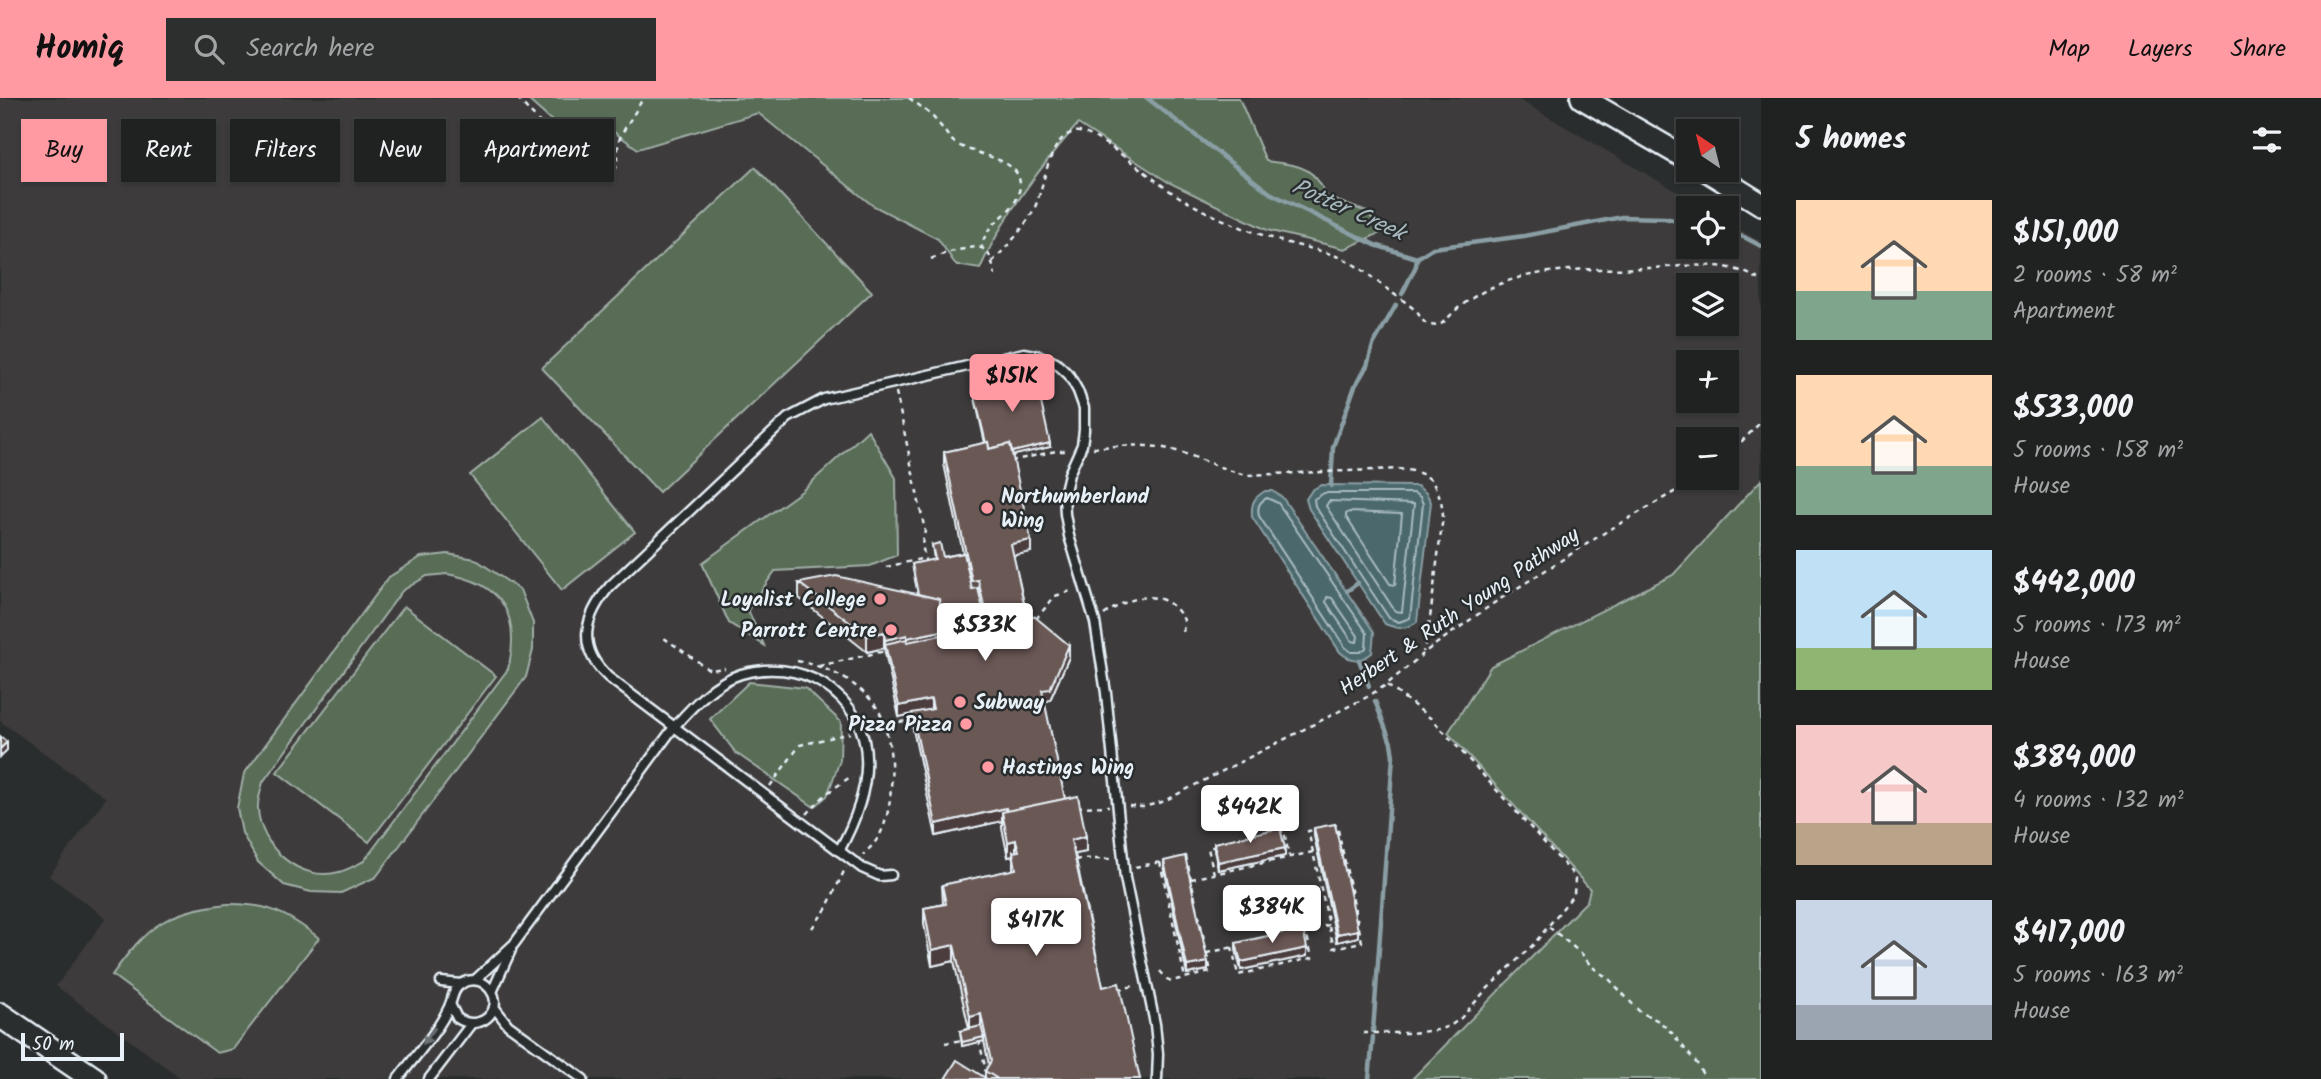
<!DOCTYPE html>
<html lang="en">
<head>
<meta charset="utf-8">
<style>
	body { margin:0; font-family:Kalam,sans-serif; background:#2d2f2f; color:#f1f3f6; height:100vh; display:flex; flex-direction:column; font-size:26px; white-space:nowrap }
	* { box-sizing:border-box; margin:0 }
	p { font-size:23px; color:#a2a4a5 }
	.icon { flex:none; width:38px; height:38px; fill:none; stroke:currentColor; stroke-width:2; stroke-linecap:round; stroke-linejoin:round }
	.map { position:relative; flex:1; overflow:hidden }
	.details { display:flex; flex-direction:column; background:#202222; width:560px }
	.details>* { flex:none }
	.hud { position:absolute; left:21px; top:21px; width:665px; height:63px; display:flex; gap:14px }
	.needle { width:46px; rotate:325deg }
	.buttons { position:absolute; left:1676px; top:21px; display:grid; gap:14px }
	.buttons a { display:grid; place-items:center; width:63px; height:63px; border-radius:0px; background:#202222; box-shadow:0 2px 5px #0004,0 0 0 2px #3d3f40; font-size:35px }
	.scale { position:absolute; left:21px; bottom:18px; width:103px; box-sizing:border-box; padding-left:7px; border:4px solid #e8f1f8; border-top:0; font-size:19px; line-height:24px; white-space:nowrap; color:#e8f1f8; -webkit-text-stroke:5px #2a2d2e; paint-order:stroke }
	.price { position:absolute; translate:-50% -60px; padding:0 16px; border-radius:7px; background:#fff; color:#222; font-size:23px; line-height:46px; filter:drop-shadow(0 2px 4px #0008) }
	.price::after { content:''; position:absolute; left:50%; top:42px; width:21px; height:16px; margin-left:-10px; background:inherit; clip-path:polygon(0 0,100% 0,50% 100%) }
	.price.current { background:#ff9aa2; color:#111 }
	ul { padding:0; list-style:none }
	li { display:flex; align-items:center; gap:21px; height:175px; padding:0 35px }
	li span { display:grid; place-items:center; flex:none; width:196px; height:140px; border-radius:0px; color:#555 }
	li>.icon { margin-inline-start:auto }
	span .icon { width:84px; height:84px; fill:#fffc; stroke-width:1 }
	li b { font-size:30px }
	h2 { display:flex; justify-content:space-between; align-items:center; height:84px; padding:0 35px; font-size:30px }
	.chip { padding:0 24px; border-radius:0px; background:#202222; box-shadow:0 2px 5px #0004,0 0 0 2px #3d3f40; font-size:24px; line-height:63px }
	.chip.current { background:#ff9aa2; color:#111 }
	header { display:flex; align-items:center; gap:42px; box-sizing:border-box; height:98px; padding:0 35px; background:#ff9aa2; color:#111 }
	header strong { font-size:33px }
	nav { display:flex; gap:38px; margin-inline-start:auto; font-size:24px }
	.search { width:490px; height:63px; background:#2d2f2f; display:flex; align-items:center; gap:18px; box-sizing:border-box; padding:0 24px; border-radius:0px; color:#a2a4a5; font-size:26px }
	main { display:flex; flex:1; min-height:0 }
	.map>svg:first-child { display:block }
	.built { fill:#3e3a3a; fill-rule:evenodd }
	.green { fill:#596c56; stroke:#a0aea7; stroke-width:2; fill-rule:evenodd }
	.water { fill:#4b696d; stroke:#8a9fa5; stroke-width:2 }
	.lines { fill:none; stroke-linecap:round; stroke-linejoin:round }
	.shore { stroke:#a9bbc0; stroke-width:2 }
	.stream { stroke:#8a9fa5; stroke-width:4.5 }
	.service-casing { stroke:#e8f1f8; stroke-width:13 }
	.tertiary-casing { stroke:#e8f1f8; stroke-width:26 }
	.secondary-casing { stroke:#e8f1f8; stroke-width:28 }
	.path { stroke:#e8f1f8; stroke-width:2.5; stroke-dasharray:5 5; stroke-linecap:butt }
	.service { stroke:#2a2d2e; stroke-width:8 }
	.tertiary { stroke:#2a2d2e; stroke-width:21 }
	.secondary { stroke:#2a2d2e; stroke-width:23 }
	.wall { fill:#5c4d49; stroke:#e8f1f8; stroke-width:2 }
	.shaded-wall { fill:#4b3e3c; stroke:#e8f1f8; stroke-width:2 }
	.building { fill:#6b5955; stroke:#e8f1f8; stroke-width:2 }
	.oneway { fill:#6c7275 }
	.poi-dot { fill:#ff9aa2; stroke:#2a2d2e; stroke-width:2.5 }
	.labels { text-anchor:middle; stroke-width:5; stroke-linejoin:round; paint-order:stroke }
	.poi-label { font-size:21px; font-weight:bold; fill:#e8f1f8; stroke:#2a2d2e; text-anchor:start }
	.street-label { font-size:21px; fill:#e8f1f8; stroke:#2a2d2e }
	.water-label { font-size:23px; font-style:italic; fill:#a9bbc0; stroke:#2a2d2e }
</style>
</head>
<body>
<header>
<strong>Homiq</strong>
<div class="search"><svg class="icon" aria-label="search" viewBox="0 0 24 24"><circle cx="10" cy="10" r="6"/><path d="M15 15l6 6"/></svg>Search here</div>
<nav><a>Map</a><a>Layers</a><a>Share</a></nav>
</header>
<main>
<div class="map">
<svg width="1761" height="981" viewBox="0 0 1761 981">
	<rect width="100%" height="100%" fill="#2a2d2e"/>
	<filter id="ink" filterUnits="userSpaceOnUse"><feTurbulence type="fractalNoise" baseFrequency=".0143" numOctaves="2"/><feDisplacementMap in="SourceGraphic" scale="14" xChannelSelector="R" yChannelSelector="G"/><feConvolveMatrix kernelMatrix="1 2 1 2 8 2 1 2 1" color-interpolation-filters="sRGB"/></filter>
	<g filter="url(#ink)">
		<path class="built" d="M0,0h1516l189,110h-16v39h38v-25l34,20v837h-1579l-126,-93 50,-68 -57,-42 57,-78 -106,-77zM1689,187h38v39h-38zM1689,264h38v39h-38zM1689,341h38v39h-38z"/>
		<g class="green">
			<path d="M526,0h713l27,63c33,5 47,3 61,36l40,15 15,20 -37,17 -78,-19 -99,-48 -90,-58c-39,44 -75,92 -98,145l-24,-4 -18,-26 -66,-34 -114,-92 -120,36 -30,-21 -5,9 4,24 -7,6 -20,-13 -8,-15z"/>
			<polygon points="755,69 872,194 659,394 542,270"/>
			<polygon points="543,319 635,434 562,492 470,377"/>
			<polygon points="868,332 896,380 897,457 870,468 775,473 748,512 764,547 729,525 702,465 802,393"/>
			<polygon points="1761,382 1761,981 1412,981 1587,803 1590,791 1448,635 1491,568 1673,477"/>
			<path d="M448,456l27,5 45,31 13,33v27l-7,27 -150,200 -35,16 -30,-1 -27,-7 -26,-23 -16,-29 -5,-25 7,-34 145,-197 32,-20zM447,476c56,9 74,42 61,95l-144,192c-8,4 -17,9 -25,11 -39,11 -79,-25 -81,-63 -1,-8 3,-18 5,-27l139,-191 25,-15z"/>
			<polygon points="404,508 496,578 369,744 277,674"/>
			<polygon points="749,584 805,590 841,624 840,662 827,698 814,709 736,655 710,621"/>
			<path d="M227,806c41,-1 61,10 92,34l-86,111 -16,4 -105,-78c35,-49 54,-64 115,-71z"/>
		</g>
		<g class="water">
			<path d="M1321,387l96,1 9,7 5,9 -14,120c-12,8 -19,7 -32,2l-76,-115 -3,-10 6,-9z"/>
			<path d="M1265,393h7l10,6 92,135 -2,21c-12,9 -21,9 -32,-1l-88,-135c-1,-13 1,-19 13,-26z"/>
		</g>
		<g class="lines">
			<g class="shore">
				<polygon points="1324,395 1414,395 1420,399 1423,406 1410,520 1399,524 1389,520 1315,408 1314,401"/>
				<path d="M1267,400l11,5 89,130 -1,15 -6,4h-9l-6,-5 -86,-131c-2,-9 0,-14 8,-18z"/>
				<polygon points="1329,403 1414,406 1402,514 1395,513 1326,408"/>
				<polygon points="1349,414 1402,416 1395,487 1390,486 1346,419 1346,416"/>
				<polygon points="1327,499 1332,500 1358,538 1357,544 1352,543 1326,504"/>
			</g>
			<g class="stream">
				<polyline points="1147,0 1270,95 1375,147 1417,160 1433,150 1524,138 1622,119 1665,120 1689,126"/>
				<polyline points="1727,135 1744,139 1761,148"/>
				<polyline points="1402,196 1416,168 1417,160"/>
				<polyline points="1331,388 1333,349 1355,288 1367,268 1373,247 1396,207"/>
				<polyline points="1347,493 1358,485"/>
				<polyline points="1359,562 1369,588"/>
				<polyline points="1373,933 1393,658 1391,645 1375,603"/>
				<polyline points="1369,981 1373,939"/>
			</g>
			<g class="service-casing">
				<g id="service">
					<path d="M891,777l-11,1 -18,-8 -254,-191c-32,-30 -24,-60 2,-91l178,-168 36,-19 200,-46 16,3 16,7 13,12 9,16 6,17v22l-2,15 -13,29 -5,21 1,19 4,22 26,86 11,71 19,185 30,146 3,30 -1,25"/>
					<path d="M475,882l39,-36 160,-217c18,-20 40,-45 67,-53 28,-8 58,-5 82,10 63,41 47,111 16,167"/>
					<polyline points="441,884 461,886"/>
					<polyline points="492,894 511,852"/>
					<polyline points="494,909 508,927 583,981"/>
					<path d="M398,981c17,-23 39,-46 51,-72 4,-8 3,-17 12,-23 7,-5 18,-5 25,1 23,19 -3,50 -29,33l-7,-14"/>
					<polyline points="429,981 471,926"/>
				</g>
			</g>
			<g class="tertiary-casing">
				<g id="tertiary">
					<polyline points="1582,0 1689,62"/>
					<polyline points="1706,72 1761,106"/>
				</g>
			</g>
			<g class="secondary-casing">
				<polyline id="secondary" points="0,917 94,981"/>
			</g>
			<g class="path">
				<path d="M518,0c9,13 69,74 82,77 5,2 11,0 14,-4 7,-8 2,-21 5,-31 6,-14 17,-28 24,-42"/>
				<path d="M909,0c11,8 21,15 29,25 6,6 10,15 17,20 20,14 76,14 63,52 -7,22 -33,27 -36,52"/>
				<path d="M931,161c11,-5 21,-8 33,-10 24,-6 26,4 31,26"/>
				<path d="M992,164c15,-15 30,-32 40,-49 13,-21 14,-76 43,-81 17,-4 73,43 88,54 36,26 83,45 125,57 22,6 45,9 65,21 12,7 23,17 34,25 9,7 21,14 29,22 5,6 7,13 15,14 4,1 6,1 10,-1 6,-4 10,-10 15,-14 13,-11 30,-21 46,-27 47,-17 96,-13 146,-15 38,-1 80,-10 113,13"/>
				<polyline points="896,294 925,433 922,446 926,466"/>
				<path d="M1093,350c28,-3 59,-5 87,4 22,7 43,18 67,23l151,-6 15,2 12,4 7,6 9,18 2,17 -15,118 -5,18"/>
				<polyline points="1727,358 1761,324"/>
				<polyline points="1011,363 1056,353 1069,353"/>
				<polyline points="886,469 925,460"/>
				<path d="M1104,517c27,-20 61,-29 80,5l-1,15"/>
				<polyline points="1036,521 1055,498 1074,492"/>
				<polyline points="664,540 710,572 725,570"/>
				<path d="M797,563c28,5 60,20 78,44 20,26 21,95 7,125 -4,10 -11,17 -19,25"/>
				<polyline points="819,568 885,553"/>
				<polyline points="870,630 915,621"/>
				<polyline points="770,688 800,647 850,635"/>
				<polyline points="1129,708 1143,709 1162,704 1367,599 1386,587 1429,551 1494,505 1604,435 1698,380"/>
				<polyline points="1077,709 1109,708"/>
				<polyline points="807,716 826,696 850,679 853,680"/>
				<polyline points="1278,734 1284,733 1289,758"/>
				<polyline points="1313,754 1308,733 1315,732"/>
				<path d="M1075,762c14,-3 26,1 38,-2"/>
				<polyline points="1160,764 1185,880"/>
				<polyline points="1135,769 1166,763"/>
				<polyline points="1214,776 1208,750 1217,748"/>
				<polyline points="1191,781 1313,754 1329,827 1302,833"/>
				<polyline points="1329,829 1334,850 1362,844 1337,727 1332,728"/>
				<polyline points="1549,829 1582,856 1591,868 1609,881 1640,914 1659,923 1672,935 1698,967 1705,981"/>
				<polyline points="812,830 826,811 846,769"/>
				<polyline points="1232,849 1238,877 1312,860 1306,833"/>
				<polyline points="1207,855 1238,848"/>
				<polyline points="1160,873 1167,881 1171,883 1211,874 1186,758 1183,759"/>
				<polyline points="1118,891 1135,888"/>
				<polyline points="1363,935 1411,935 1437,932 1450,928 1461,920 1485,893 1534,846 1574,796 1575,781 1571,774 1433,622 1387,587"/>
				<polyline points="979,942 986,973"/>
				<polyline points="945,945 962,942"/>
			</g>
			<use href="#service" class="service"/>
			<use href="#tertiary" class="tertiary"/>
			<use href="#secondary" class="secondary"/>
		</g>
		<g class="wall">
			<polygon points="973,291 1050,349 1012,357 1031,454 1013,457 1027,519 1069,559 1050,602 1044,604 1065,701 1086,754 1075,756 1103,889 1140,981 945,981 985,980 985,973 989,967 984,943 962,948 960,933 969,931 954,863 932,868 924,826 924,810 943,806 942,787 1013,772 1013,758 1008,759 1002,730 1002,723 936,738 912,627 912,616 899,619 884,550 867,554 799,500 799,485 918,496 912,466 934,462 932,447 943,459 963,455 944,366 944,354 985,345"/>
			<polygon points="1314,730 1358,839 1337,844 1314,738"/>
			<polygon points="1214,745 1285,758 1218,772 1214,752"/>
			<polygon points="1164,763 1208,872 1187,876 1164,770"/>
			<polygon points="1236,845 1307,858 1241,872 1236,852"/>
		</g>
		<g class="shaded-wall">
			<polygon points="1050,345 1050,349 989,363 989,359"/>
			<polygon points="1031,442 1031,454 1011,458 1011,446"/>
			<polygon points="946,532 945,547 907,556 907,540"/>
			<polygon points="884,534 884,550 867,554 867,538"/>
			<polygon points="907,537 907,553 885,546 885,542"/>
			<polygon points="1069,547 1069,559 1050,602 1042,604 1042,592"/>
			<polygon points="931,601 931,612 899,619 899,608"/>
			<polygon points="7,644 7,652 0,659 0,651"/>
			<polygon points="1006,710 1006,722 1002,714 1002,723 936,738 936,726"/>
			<polygon points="1086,738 1086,754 1071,757 1071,742"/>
			<polygon points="1016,742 1016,757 1013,754 1013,758 1008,759 1008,744"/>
			<polygon points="1285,750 1285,758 1218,772 1218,764"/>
			<polygon points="1358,832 1358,839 1337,844 1337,836"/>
			<polygon points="954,847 954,863 932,868 932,852"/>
			<polygon points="1307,850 1307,858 1241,872 1241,864"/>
			<polygon points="1208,864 1208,872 1187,876 1187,868"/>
			<polygon points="981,916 981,932 970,934 970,919"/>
			<polygon points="984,939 984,943 962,948 962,944"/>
		</g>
		<g class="building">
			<polygon points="1035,277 1050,345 1012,354 1010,346 989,351 988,344 986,345 973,291"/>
			<polygon points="988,344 989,351 1010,346 1031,442 1011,446 1027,519 1034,518 1069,547 1050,591 1042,592 1065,701 1007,713 1006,710 936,726 912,615 933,611 931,601 899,608 885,546 907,541 907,544 946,536 945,542 948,544 965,528 988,524 978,482 972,483 944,354"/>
			<polygon points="940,445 943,459 964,455 972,491 978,490 986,524 965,528 948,544 946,542 946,532 939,501 918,496 912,466 935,461 932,447"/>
			<polygon points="836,478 939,501 946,532 907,540 907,537 885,542 884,534 867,538 799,485"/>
			<polygon points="0,638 7,644 0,651"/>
			<polygon points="1078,698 1086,738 1071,742 1103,889 1119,885 1140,981 998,981 985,973 991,963 981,916 970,919 954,847 932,852 924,810 946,806 942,787 1016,771 1013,754 1019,753 1016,742 1008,744 1002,714"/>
			<polygon points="1335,726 1358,832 1337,836 1314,730"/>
			<polygon points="1280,730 1285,750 1218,764 1214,745"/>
			<polygon points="1185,758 1208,864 1187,868 1164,763"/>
			<polygon points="1303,830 1307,850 1241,864 1236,845"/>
			<polygon points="981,928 984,939 962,944 960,933"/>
			<polygon points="957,962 987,981 945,981"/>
		</g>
		<defs><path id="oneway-solid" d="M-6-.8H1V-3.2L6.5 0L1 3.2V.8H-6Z" transform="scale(1.75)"/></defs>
		<use class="oneway" href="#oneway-solid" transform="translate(429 938) rotate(126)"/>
	</g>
	<g class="poi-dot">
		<circle cx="987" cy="410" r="7"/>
		<circle cx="880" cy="501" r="7"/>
		<circle cx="891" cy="532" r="7"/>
		<circle cx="960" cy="604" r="7"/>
		<circle cx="966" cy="626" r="7"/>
		<circle cx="988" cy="669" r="7"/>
	</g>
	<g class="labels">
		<g class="poi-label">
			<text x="1001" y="405">Northumberland<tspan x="1001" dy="24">Wing</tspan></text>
			<text x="866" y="508" text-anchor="end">Loyalist College</text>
			<text x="877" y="539" text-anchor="end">Parrott Centre</text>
			<text x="974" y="611">Subway</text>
			<text x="952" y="633" text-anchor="end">Pizza Pizza</text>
			<text x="1002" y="676">Hastings Wing</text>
		</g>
		<g class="street-label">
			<text transform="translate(1459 513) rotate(-34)" y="7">Herbert &amp; Ruth Young Pathway</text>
		</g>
		<g class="water-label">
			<text transform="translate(1349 111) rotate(24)" y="8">Potter Creek</text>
		</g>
	</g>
</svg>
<div class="buttons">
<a><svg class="needle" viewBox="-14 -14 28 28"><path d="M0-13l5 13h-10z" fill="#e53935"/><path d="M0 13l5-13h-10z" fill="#a2a4a5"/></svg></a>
<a><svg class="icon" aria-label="locate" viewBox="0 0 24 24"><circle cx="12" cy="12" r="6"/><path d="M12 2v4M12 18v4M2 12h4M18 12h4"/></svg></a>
<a><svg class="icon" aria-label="layers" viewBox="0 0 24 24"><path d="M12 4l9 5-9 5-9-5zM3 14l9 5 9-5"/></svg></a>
<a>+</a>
<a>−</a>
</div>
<div class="scale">50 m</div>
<b class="price current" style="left:1012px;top:316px">$151K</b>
<b class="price" style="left:985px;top:565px">$533K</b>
<b class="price" style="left:1250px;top:747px">$442K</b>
<b class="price" style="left:1272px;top:847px">$384K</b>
<b class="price" style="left:1036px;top:860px">$417K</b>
<div class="hud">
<a class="chip current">Buy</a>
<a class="chip">Rent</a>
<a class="chip">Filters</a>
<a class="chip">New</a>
<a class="chip">Apartment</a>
</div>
</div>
<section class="details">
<h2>5 homes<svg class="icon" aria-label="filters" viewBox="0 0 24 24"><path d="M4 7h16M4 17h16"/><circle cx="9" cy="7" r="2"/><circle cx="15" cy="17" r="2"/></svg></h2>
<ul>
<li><span style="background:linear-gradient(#ffd9b3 65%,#7fa58c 0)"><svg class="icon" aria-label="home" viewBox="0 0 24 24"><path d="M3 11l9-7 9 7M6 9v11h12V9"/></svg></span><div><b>$151,000</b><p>2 rooms · 58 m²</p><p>Apartment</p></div></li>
<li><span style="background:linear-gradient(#ffd9b3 65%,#7fa58c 0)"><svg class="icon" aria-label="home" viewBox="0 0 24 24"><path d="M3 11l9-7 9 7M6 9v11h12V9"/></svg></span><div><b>$533,000</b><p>5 rooms · 158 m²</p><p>House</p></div></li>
<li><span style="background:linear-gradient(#bfe0f5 70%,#8fb573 0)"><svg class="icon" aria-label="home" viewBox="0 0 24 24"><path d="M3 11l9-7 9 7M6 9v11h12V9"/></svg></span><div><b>$442,000</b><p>5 rooms · 173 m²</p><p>House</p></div></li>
<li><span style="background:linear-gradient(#f6c9c9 70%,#b9a48a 0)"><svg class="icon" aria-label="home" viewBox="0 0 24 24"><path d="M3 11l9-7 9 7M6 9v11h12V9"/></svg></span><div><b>$384,000</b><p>4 rooms · 132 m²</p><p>House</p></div></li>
<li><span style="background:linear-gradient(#c9d6e8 75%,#9aa5b1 0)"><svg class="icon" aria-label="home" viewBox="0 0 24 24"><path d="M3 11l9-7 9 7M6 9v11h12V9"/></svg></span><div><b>$417,000</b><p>5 rooms · 163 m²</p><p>House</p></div></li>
</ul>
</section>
</main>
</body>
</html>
